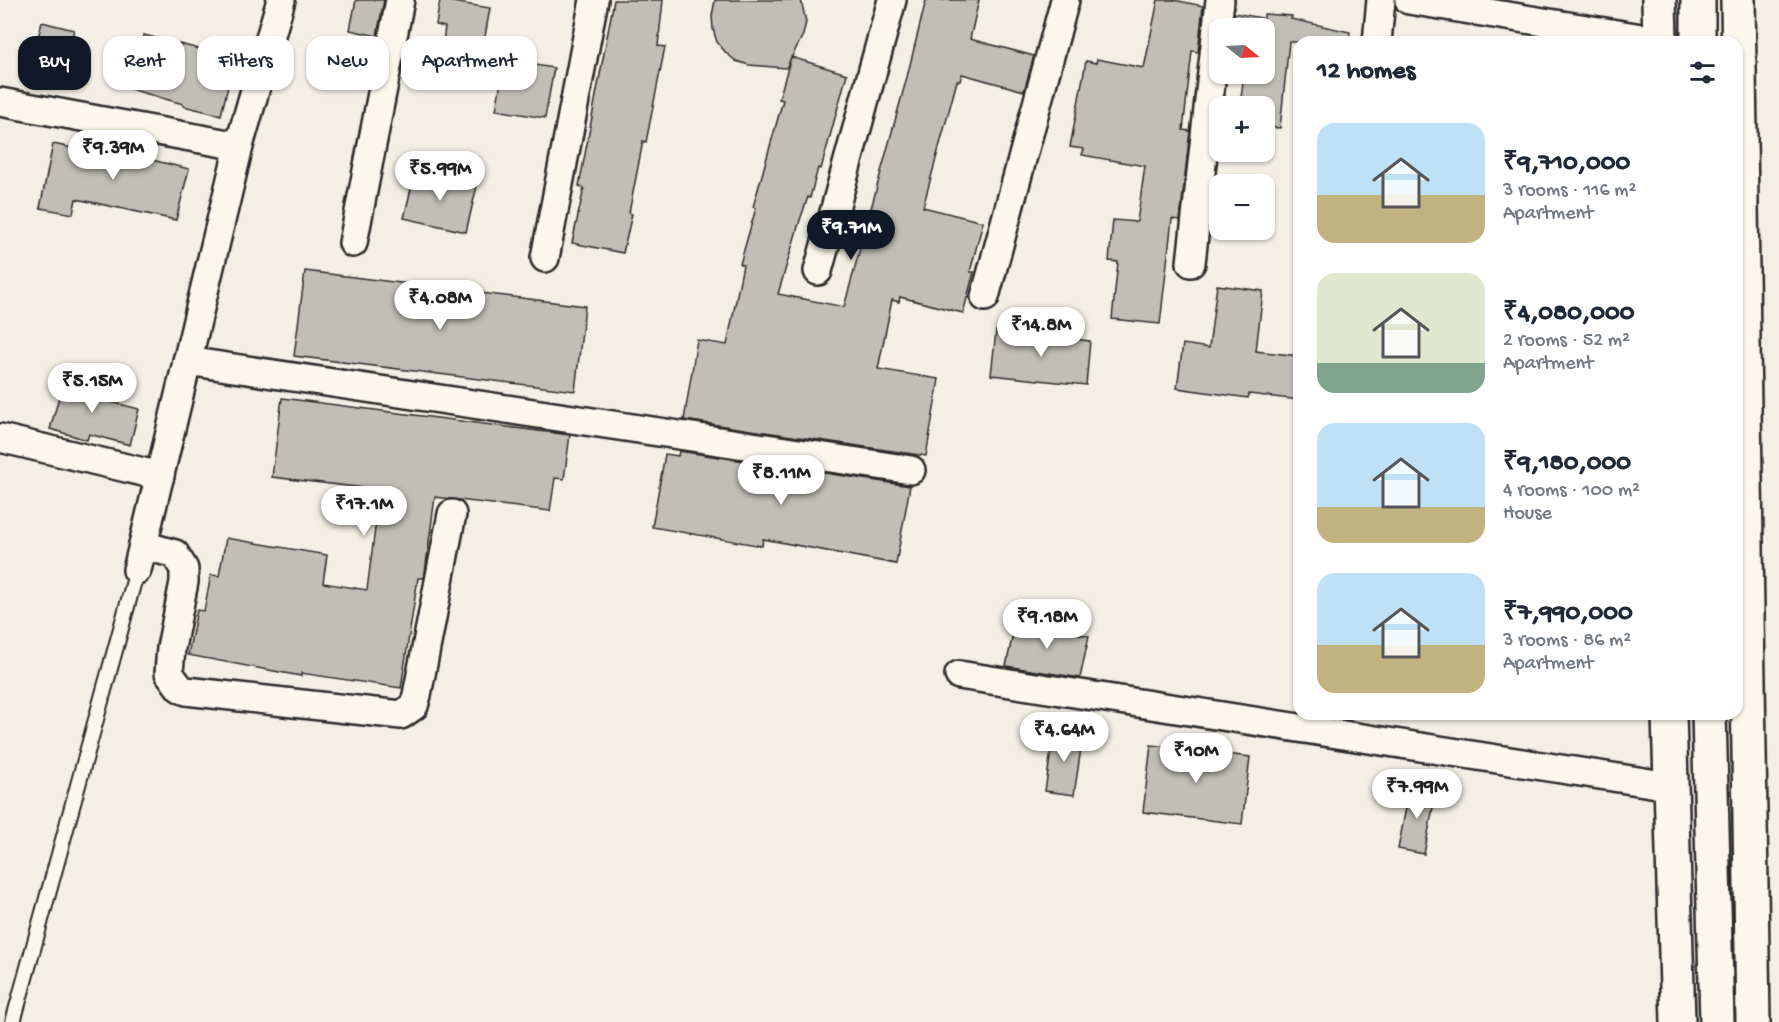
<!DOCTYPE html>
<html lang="en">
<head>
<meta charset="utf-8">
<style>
	body { margin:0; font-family:"Gochi Hand",sans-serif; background:#f2f2f3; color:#1f2937; height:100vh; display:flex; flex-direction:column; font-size:22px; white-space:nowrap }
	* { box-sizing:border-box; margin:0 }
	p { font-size:20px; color:#747a83 }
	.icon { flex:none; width:33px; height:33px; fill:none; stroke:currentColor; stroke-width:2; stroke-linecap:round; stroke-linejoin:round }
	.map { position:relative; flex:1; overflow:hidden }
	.side { position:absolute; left:1293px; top:36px; width:450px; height:684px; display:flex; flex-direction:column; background:#fff; border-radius:18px; box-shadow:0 2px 4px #0004 }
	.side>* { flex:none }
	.guide { position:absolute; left:18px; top:36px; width:570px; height:54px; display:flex; gap:12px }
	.needle { width:39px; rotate:108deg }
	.fabs { position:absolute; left:1209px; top:18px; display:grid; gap:12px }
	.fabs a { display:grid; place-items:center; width:66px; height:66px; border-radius:12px; background:#fff; box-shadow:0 2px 4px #0004; font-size:30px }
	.price { position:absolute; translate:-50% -51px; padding:0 14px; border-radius:21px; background:#fff; color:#222; font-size:20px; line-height:39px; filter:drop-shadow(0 2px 3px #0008) }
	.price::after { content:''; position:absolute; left:50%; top:36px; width:18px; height:14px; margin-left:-9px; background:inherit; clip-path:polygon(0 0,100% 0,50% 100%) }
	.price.active { background:#111827; color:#fff }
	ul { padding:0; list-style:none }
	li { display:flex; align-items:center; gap:18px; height:150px; padding:0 24px }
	li span { display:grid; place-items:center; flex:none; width:168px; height:120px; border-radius:18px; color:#555 }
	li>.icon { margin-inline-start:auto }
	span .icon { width:72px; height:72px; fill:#fffc; stroke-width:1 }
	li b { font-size:26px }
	h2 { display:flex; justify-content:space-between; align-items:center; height:72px; padding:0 24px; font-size:26px }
	.chip { padding:0 21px; border-radius:18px; background:#fff; box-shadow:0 2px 4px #0004; font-size:21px; line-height:54px }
	.chip.active { background:#111827; color:#fff }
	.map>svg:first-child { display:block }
	.building { fill:#c0beb6; stroke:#2b2b2b; stroke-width:1.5 }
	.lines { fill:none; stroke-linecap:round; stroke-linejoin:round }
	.service-casing { stroke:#2b2b2b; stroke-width:18 }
	.minor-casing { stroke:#2b2b2b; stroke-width:32 }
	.tertiary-casing { stroke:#2b2b2b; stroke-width:38 }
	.primary-casing { stroke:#2b2b2b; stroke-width:38 }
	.motorway-casing { stroke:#2b2b2b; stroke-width:38 }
	.service { stroke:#fbf7ec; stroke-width:14 }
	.minor { stroke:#fbf7ec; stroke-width:27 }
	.tertiary { stroke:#fbf7ec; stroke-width:33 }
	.primary { stroke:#fbf7ec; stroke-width:33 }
	.motorway { stroke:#fbf7ec; stroke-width:33 }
</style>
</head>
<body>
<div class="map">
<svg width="1779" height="1022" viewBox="0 0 1779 1022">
	<rect width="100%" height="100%" fill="#f3efe4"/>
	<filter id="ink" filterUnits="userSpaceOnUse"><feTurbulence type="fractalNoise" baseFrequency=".0167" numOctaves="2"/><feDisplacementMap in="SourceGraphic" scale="12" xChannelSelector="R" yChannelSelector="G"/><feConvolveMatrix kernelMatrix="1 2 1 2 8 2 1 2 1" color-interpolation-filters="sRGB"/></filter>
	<g filter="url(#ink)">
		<g class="building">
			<polygon points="356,0 384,0 377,36 350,30"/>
			<polygon points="440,0 490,8 483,48 443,41 445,27 436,25"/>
			<polygon points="614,0 663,0 658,46 665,47 646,142 643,141 629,213 632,214 623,253 572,243 584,188 579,186"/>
			<polygon points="715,0 801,0 806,22 803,35 786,68 749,65 736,61 726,53 717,42 713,29 712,16"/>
			<polygon points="926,0 979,0 970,39 1034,56 1024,91 962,74 960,81 957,81 923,207 983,222 970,272 974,272 963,313 900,297 899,302 892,300 878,369 939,379 926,456 684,420 697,340 727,345 743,265 740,264 756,208 753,207 783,100 779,99 791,57 847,74 821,169 818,168 810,198 808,197 800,220 778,294 844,307 907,77"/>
			<polygon points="1158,0 1174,0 1203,6 1198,52 1192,51 1183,130 1190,131 1180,220 1172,219 1160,324 1112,319 1118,262 1109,261 1113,220 1137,222 1145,166 1082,155 1084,149 1070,147 1086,61 1096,63 1097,59 1144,68"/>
			<polygon points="1234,13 1262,18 1261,28 1233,28"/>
			<polygon points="1264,14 1292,16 1291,19 1350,32 1349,42 1289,42 1280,128 1264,127 1264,106 1240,106 1244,74 1264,74"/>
			<polygon points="42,22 74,30 59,88 27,80"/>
			<polygon points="144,35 235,58 221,115 183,106 183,104 130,89"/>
			<polygon points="505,60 554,68 545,118 496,110"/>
			<polygon points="53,144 102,154 104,144 153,155 152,160 189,169 176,220 76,199 73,214 40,208"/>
			<polygon points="415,172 477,186 466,232 404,218"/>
			<polygon points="305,271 585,306 575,391 294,356"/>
			<polygon points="1217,285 1263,291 1256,351 1299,356 1299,400 1249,394 1248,398 1177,388 1183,344 1209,348"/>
			<polygon points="996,331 1090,341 1086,385 991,375"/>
			<polygon points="65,376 96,385 92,397 139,409 130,445 89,434 87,440 50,429"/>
			<polygon points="282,398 570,435 564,479 555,478 550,511 435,497 425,572 424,578 418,578 401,688 301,673 301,676 188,655 197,610 204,611 211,575 219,576 226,538 327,555 323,583 367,590 380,490 272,477"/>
			<polygon points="679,451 910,486 896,564 763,539 762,546 652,527 665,454 678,456"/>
			<polygon points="1016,620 1089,636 1080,678 1006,666"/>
			<polygon points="1054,731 1083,735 1074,795 1045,791"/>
			<polygon points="1151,745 1250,757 1242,824 1143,812"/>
			<polygon points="1410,787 1436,792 1424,854 1398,849"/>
		</g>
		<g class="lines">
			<g class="service-casing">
				<polyline id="service" points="13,1022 137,570"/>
			</g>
			<g class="minor-casing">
				<g id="minor">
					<polyline points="1409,0 1660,41"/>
					<polyline points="1377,42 1381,0"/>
					<polyline points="0,102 239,146"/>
					<polyline points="353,243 400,0"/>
					<polyline points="545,258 594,0"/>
					<polyline points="1191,263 1220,0"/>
					<polyline points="818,271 892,0"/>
					<polyline points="985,297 1065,0"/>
					<polyline points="187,361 911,470"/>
					<polyline points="0,438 160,476"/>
					<polyline points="143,545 175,554 184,569 184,582 171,648 169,673 180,688 186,691 401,715 414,706 417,695 452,514"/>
					<polyline points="137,570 239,146 281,0"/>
					<polyline points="959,675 1670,786"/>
				</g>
			</g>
			<g class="tertiary-casing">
				<g id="tertiary">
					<polyline points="1659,0 1660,42"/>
					<polyline points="1669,714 1678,1022"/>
				</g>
			</g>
			<g class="primary-casing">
				<g id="primary">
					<polyline points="1698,0 1698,42"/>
					<polyline points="1709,714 1717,1022"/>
				</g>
			</g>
			<g class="motorway-casing">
				<polyline id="motorway" points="1738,0 1753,1022"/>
			</g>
			<use href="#service" class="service"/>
			<use href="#minor" class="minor"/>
			<use href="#tertiary" class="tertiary"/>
			<use href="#primary" class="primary"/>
			<use href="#motorway" class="motorway"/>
		</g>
	</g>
</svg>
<div class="fabs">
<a><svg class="needle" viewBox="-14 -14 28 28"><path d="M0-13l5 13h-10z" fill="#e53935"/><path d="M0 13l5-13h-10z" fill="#747a83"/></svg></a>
<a>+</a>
<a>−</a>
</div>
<b class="price" style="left:113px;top:181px">₹9.39M</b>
<b class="price" style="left:440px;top:202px">₹5.99M</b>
<b class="price active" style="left:851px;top:261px">₹9.71M</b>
<b class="price" style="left:440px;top:331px">₹4.08M</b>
<b class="price" style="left:1041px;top:358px">₹14.8M</b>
<b class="price" style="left:92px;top:414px">₹5.15M</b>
<b class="price" style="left:781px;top:506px">₹8.11M</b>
<b class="price" style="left:364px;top:537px">₹17.1M</b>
<b class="price" style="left:1047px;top:650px">₹9.18M</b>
<b class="price" style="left:1064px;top:763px">₹4.64M</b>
<b class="price" style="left:1196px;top:784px">₹10M</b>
<b class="price" style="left:1417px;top:820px">₹7.99M</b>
<div class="guide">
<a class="chip active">Buy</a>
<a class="chip">Rent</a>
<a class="chip">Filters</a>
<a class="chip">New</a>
<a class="chip">Apartment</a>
</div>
<section class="side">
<h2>12 homes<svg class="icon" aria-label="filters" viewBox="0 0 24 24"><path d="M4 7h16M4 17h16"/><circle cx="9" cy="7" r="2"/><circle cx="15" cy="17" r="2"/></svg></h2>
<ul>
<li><span style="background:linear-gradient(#bfe0f5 60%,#c2b280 0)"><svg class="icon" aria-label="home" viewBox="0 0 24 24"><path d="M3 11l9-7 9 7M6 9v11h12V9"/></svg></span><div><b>₹9,710,000</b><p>3 rooms · 116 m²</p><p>Apartment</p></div></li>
<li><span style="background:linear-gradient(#dfe7d0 75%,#7fa58c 0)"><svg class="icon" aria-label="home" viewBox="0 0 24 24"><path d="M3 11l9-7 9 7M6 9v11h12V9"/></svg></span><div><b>₹4,080,000</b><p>2 rooms · 52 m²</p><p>Apartment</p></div></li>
<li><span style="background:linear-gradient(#bfe0f5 70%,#c2b280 0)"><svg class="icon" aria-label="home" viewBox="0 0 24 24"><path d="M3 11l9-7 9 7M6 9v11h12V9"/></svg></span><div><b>₹9,180,000</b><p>4 rooms · 100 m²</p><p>House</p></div></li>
<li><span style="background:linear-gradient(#bfe0f5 60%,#c2b280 0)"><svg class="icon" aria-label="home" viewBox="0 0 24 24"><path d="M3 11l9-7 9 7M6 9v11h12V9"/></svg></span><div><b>₹7,990,000</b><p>3 rooms · 86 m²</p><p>Apartment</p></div></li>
</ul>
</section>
</div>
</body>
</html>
